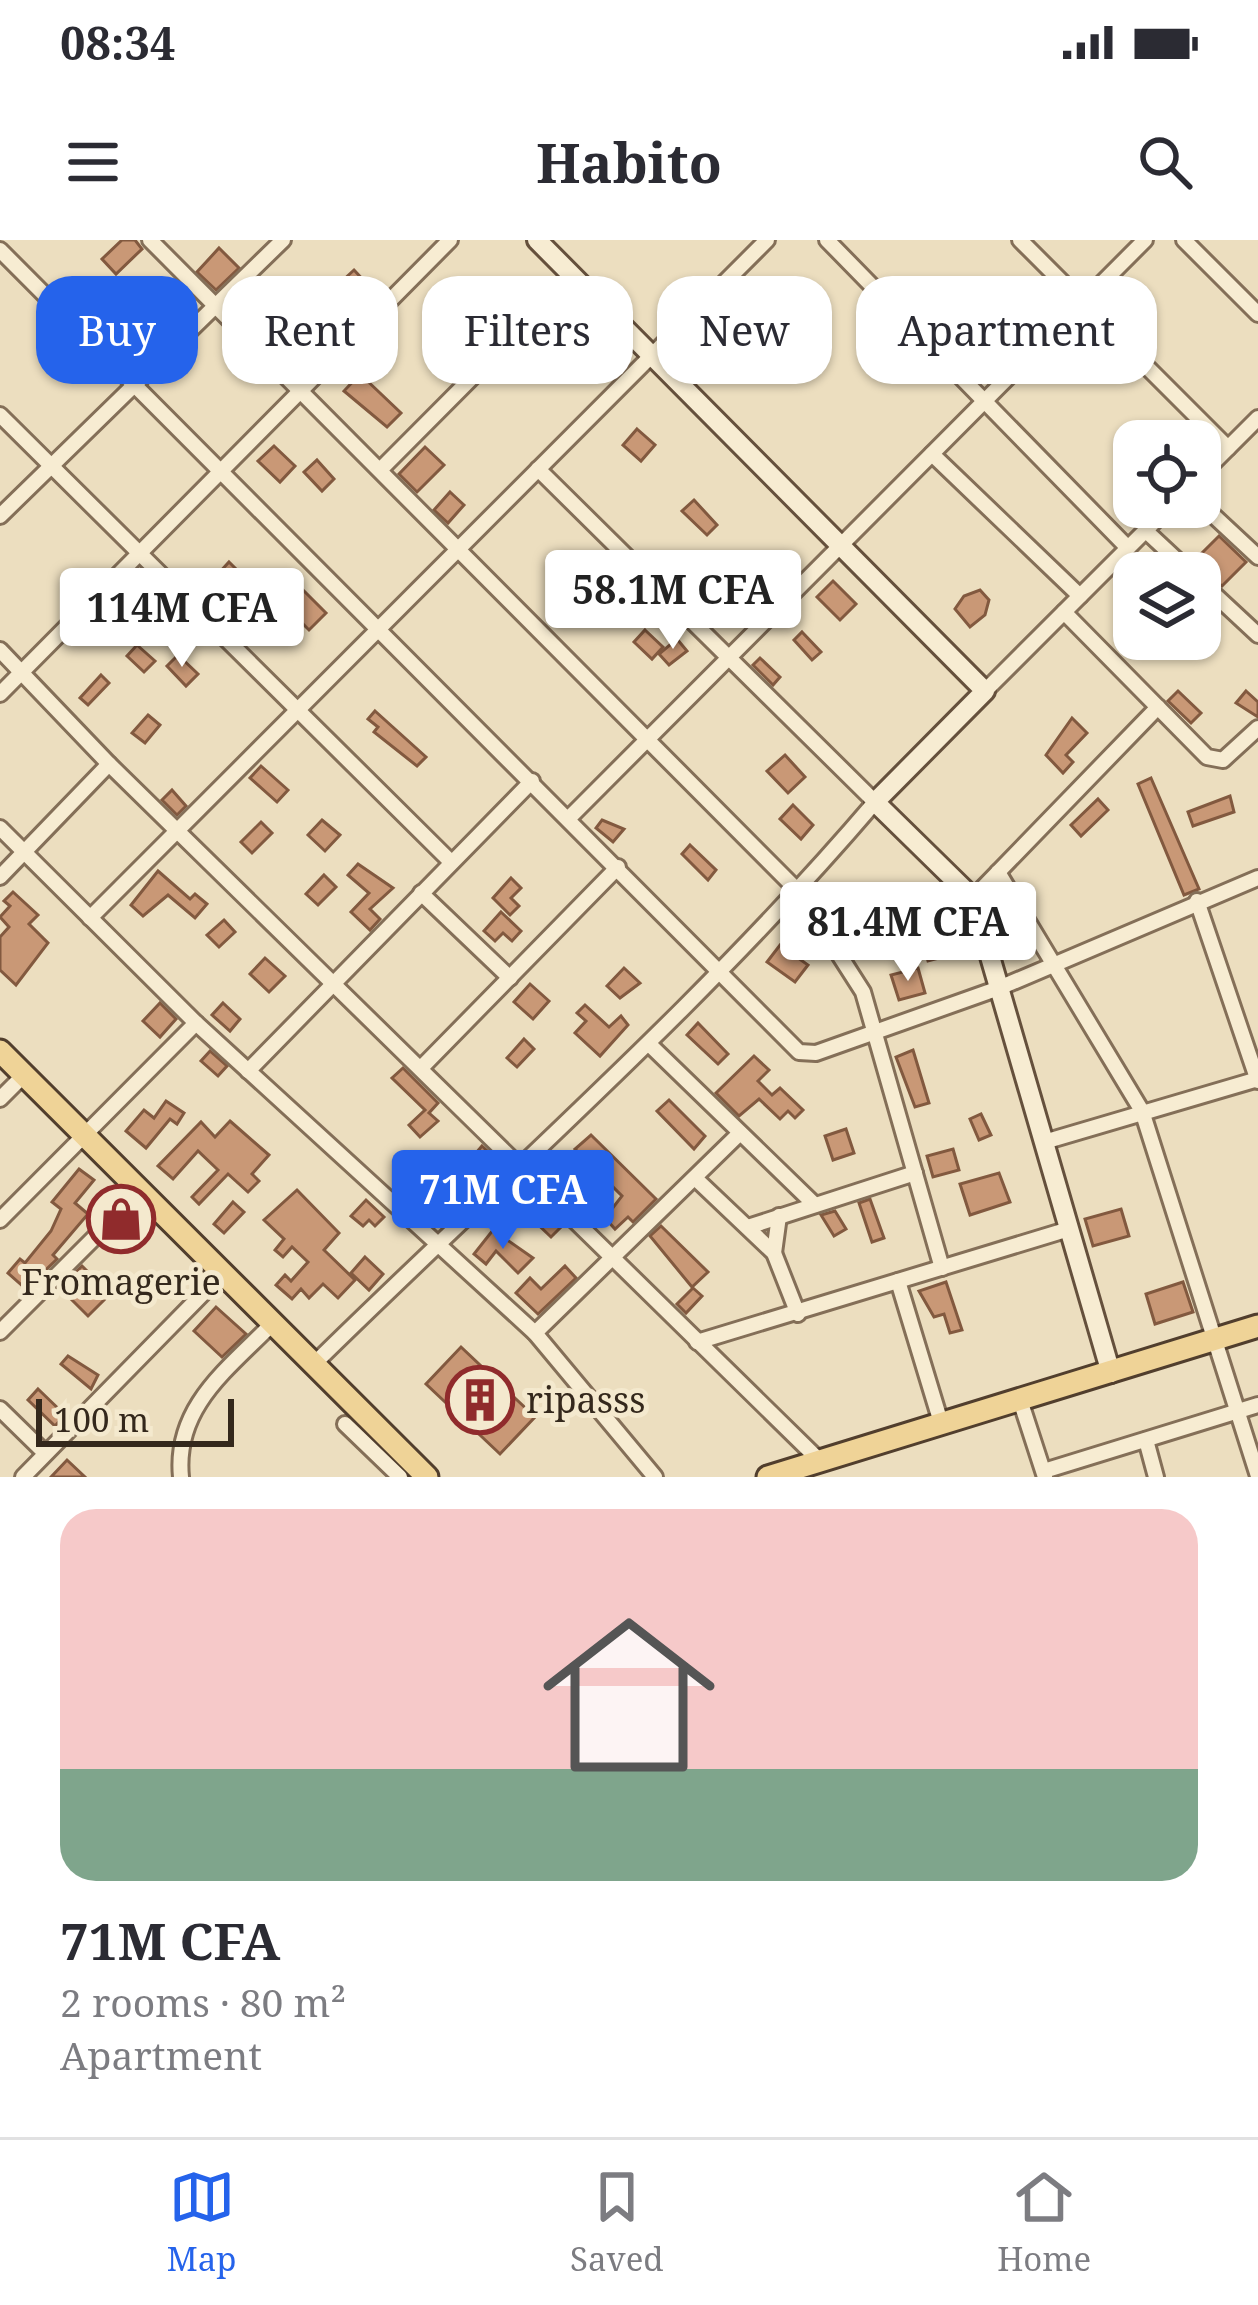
<!DOCTYPE html>
<html lang="en">
<head>
<meta charset="utf-8">
<style>
	body { margin:0; font-family:"Noto Serif",serif; background:#f7f7f7; color:#2b2b33; height:100vh; display:flex; flex-direction:column; font-size:45px; white-space:nowrap }
	* { box-sizing:border-box; margin:0 }
	p { font-size:39px; color:#7c7c81 }
	.icon { flex:none; width:66px; height:66px; fill:none; stroke:currentColor; stroke-width:2; stroke-linecap:round; stroke-linejoin:round }
	.map { position:relative; height:1237px; overflow:hidden }
	.sheet { display:flex; flex-direction:column; background:#fff; flex:1 }
	.sheet>* { flex:none }
	.top-card { position:absolute; left:36px; top:36px; width:1188px; height:108px; display:flex; gap:24px }
	.fabs { position:absolute; left:1113px; top:180px; display:grid; gap:24px }
	.fabs a { display:grid; place-items:center; width:108px; height:108px; border-radius:24px; background:#fff; box-shadow:0 3px 9px #0004; font-size:60px }
	.scale { position:absolute; left:36px; bottom:30px; width:198px; box-sizing:border-box; padding-left:12px; border:6px solid #34281c; border-top:0; font-size:33px; line-height:42px; white-space:nowrap; color:#34281c; -webkit-text-stroke:9px #f4e9ce; paint-order:stroke }
	.price { position:absolute; translate:-50% -102px; padding:0 27px; border-radius:12px; background:#fff; color:#222; font-size:39px; line-height:78px; filter:drop-shadow(0 3px 6px #0008) }
	.price::after { content:''; position:absolute; left:50%; top:72px; width:36px; height:27px; margin-left:-18px; background:inherit; clip-path:polygon(0 0,100% 0,50% 100%) }
	.price.selected { background:#2563eb; color:#fff }
	ul { padding:0; list-style:none }
	li { display:grid; align-content:center; gap:24px; height:636px; padding:0 60px }
	li+li { border-top:3px solid #e1e1e2 }
	li span { display:grid; place-items:center; height:372px; border-radius:36px; color:#555 }
	li>.icon { margin-inline-start:auto }
	span .icon { width:216px; height:216px; fill:#fffc; stroke-width:1 }
	li b { font-size:51px }
	.pill { padding:0 42px; border-radius:36px; background:#fff; box-shadow:0 3px 9px #0004; font-size:42px; line-height:108px }
	.pill.selected { background:#2563eb; color:#fff }
	.status { display:flex; justify-content:space-between; align-items:center; height:84px; padding:0 60px; background:#fff; direction:ltr }
	.status svg { height:33px; fill:currentColor }
	header { display:flex; justify-content:space-between; align-items:center; height:156px; padding:0 60px; background:#fff; font-size:54px; font-weight:700 }
	.dock { display:flex; justify-content:space-around; align-items:center; height:168px; border-top:3px solid #e1e1e2; background:#fff; font-size:33px; color:#7c7c81 }
	.dock a { display:grid; justify-items:center; gap:6px }
	.dock .selected { color:#2563eb }
	.map>svg:first-child { display:block }
	.building { fill:#c99876; stroke:#82593f; stroke-width:3 }
	.lines { fill:none; stroke-linecap:round; stroke-linejoin:round }
	.street-casing { stroke:#846f58; stroke-width:20 }
	.secondary-casing { stroke:#65503c; stroke-width:24 }
	.primary-casing { stroke:#513e2d; stroke-width:27 }
	.street { stroke:#f7ecd2; stroke-width:14 }
	.secondary { stroke:#f7ecd2; stroke-width:18 }
	.primary { stroke:#efd397; stroke-width:21 }
	.labels { text-anchor:middle; stroke-width:10; stroke-linejoin:round; paint-order:stroke }
	.poi-label { font-size:36px; fill:#34281c; stroke:#f4e9ce }
</style>
</head>
<body>
<div class="status"><b>08:34</b><svg viewBox="0 0 49 12"><path d="M0 12V9h3v3zM5 12V6h3v6zM10 12V3h3v9zM15 12V0h3v12zM26 1h20v11H26zM47 4h2v5h-2z"/></svg></div>
<header><svg class="icon" aria-label="menu" viewBox="0 0 24 24"><path d="M4 6h16M4 12h16M4 18h16"/></svg>Habito<svg class="icon" aria-label="search" viewBox="0 0 24 24"><circle cx="10" cy="10" r="6"/><path d="M15 15l6 6"/></svg></header>
<div class="map">
<svg width="1258" height="1237" viewBox="0 0 1258 1237">
	<rect width="100%" height="100%" fill="#ecdebf"/>
	<g class="building">
		<polygon points="122,0 135,0 142,9 116,34 102,19"/>
		<polygon points="219,8 239,28 216,50 197,32"/>
		<polygon points="354,30 368,45 355,58 340,43"/>
		<polygon points="472,74 485,86 468,106 454,93"/>
		<polygon points="360,134 401,173 387,187 344,151"/>
		<polygon points="637,189 655,205 641,221 623,205"/>
		<polygon points="274,206 295,226 280,242 258,221"/>
		<polygon points="425,207 444,225 417,252 399,234"/>
		<polygon points="317,220 334,239 322,251 304,232"/>
		<polygon points="450,252 464,265 448,283 434,270"/>
		<polygon points="694,260 717,285 707,295 682,271"/>
		<polygon points="1219,296 1246,322 1222,346 1194,321"/>
		<polygon points="229,322 246,339 234,350 218,334"/>
		<polygon points="833,341 856,364 840,380 817,357"/>
		<polygon points="303,350 326,373 309,390 296,377 282,392 266,378 275,367 281,372"/>
		<polygon points="980,350 989,360 985,375 970,387 955,369 964,356"/>
		<polygon points="130,356 154,382 141,393 118,367"/>
		<polygon points="170,363 181,372 161,397 150,388"/>
		<polygon points="645,390 663,407 652,419 634,402"/>
		<polygon points="802,392 821,412 812,420 794,400"/>
		<polygon points="677,399 687,411 669,425 659,414"/>
		<polygon points="137,405 155,421 144,432 127,416"/>
		<polygon points="178,415 198,434 186,446 167,426"/>
		<polygon points="760,418 780,437 773,445 753,425"/>
		<polygon points="101,435 109,443 88,465 80,458"/>
		<polygon points="1178,451 1201,473 1191,483 1168,461"/>
		<polygon points="1246,451 1258,462 1258,477 1236,463"/>
		<polygon points="375,471 426,517 417,526 374,492 378,487 368,479"/>
		<polygon points="148,475 160,485 145,503 132,493"/>
		<polygon points="1072,478 1087,493 1066,515 1073,522 1063,533 1046,515"/>
		<polygon points="785,515 805,537 788,553 767,531"/>
		<polygon points="261,526 288,550 277,562 250,538"/>
		<polygon points="1151,538 1199,649 1184,655 1138,544"/>
		<polygon points="172,550 186,566 177,575 162,560"/>
		<polygon points="1230,556 1234,572 1193,586 1188,572"/>
		<polygon points="1098,559 1108,570 1081,596 1071,585"/>
		<polygon points="793,565 813,585 801,599 780,579"/>
		<polygon points="322,580 340,595 325,611 308,595"/>
		<polygon points="602,580 624,589 613,602 596,588"/>
		<polygon points="261,582 272,593 252,613 241,602"/>
		<polygon points="690,605 716,630 708,640 682,614"/>
		<polygon points="358,624 393,648 370,669 380,679 370,690 351,672 369,653 348,635"/>
		<polygon points="158,631 190,659 195,654 207,664 195,678 168,655 143,676 131,665"/>
		<polygon points="324,635 336,647 318,665 306,654"/>
		<polygon points="511,638 521,648 511,658 519,666 510,675 493,658"/>
		<polygon points="13,652 38,675 29,684 48,703 16,745 0,730 0,697 9,687 0,677 10,666 4,661"/>
		<polygon points="501,672 521,691 512,701 503,693 495,701 484,691"/>
		<polygon points="224,680 235,692 219,707 207,695"/>
		<polygon points="937,695 943,717 928,721 922,699"/>
		<polygon points="780,705 808,725 795,742 767,722"/>
		<polygon points="265,718 285,736 269,752 250,734"/>
		<polygon points="624,728 640,743 620,758 607,746"/>
		<polygon points="918,728 925,753 899,760 891,735"/>
		<polygon points="530,744 549,761 533,779 514,762"/>
		<polygon points="160,763 176,779 160,797 143,781"/>
		<polygon points="223,763 240,779 230,791 212,775"/>
		<polygon points="585,765 609,787 621,776 628,785 600,816 575,793 586,781 577,773"/>
		<polygon points="698,783 728,814 718,824 687,795"/>
		<polygon points="524,799 534,809 517,827 507,818"/>
		<polygon points="913,810 929,863 915,867 896,817"/>
		<polygon points="210,811 227,826 218,836 201,821"/>
		<polygon points="754,816 769,830 758,841 772,855 780,848 803,870 795,878 788,871 780,879 759,859 739,876 716,853"/>
		<polygon points="403,828 438,863 429,873 438,881 420,897 409,885 425,870 392,838"/>
		<polygon points="669,860 705,896 694,909 657,871"/>
		<polygon points="166,861 184,873 177,884 170,879 146,908 126,891 144,870 154,878"/>
		<polygon points="981,874 991,895 979,900 970,879"/>
		<polygon points="230,881 269,915 252,934 259,941 248,952 228,934 199,964 192,957 218,930 198,911 173,939 158,926 201,882 215,897"/>
		<polygon points="846,889 854,913 833,920 825,896"/>
		<polygon points="591,895 656,959 633,982 628,977 615,989 605,978 622,956 575,909"/>
		<polygon points="482,906 500,923 493,932 470,920"/>
		<polygon points="953,909 959,930 933,937 927,916"/>
		<polygon points="79,929 94,940 75,963 88,974 53,1015 57,1019 26,1049 8,1033 20,1019 25,1023 51,991 61,969 52,962"/>
		<polygon points="999,933 1010,962 970,975 960,944"/>
		<polygon points="297,950 339,993 324,1010 355,1040 338,1058 323,1044 309,1058 301,1049 292,1059 276,1045 285,1035 291,1041 308,1022 292,1007 283,1017 275,1010 284,999 264,980"/>
		<polygon points="870,959 884,998 872,1002 859,963"/>
		<polygon points="366,960 384,977 375,986 369,980 363,986 351,976"/>
		<polygon points="233,962 244,972 224,993 214,984"/>
		<polygon points="540,963 563,985 551,997 528,975"/>
		<polygon points="1121,969 1129,996 1093,1006 1085,979"/>
		<polygon points="835,971 846,989 834,996 821,975"/>
		<polygon points="661,986 708,1032 692,1047 650,996"/>
		<polygon points="493,990 533,1018 518,1033 496,1011 486,1024 474,1014"/>
		<polygon points="365,1017 383,1034 369,1050 351,1033"/>
		<polygon points="82,1026 110,1054 88,1076 60,1048"/>
		<polygon points="565,1026 576,1038 538,1074 516,1053 530,1038 541,1049"/>
		<polygon points="946,1042 962,1090 950,1093 944,1074 934,1077 919,1051"/>
		<polygon points="1183,1042 1193,1072 1155,1084 1146,1054"/>
		<polygon points="693,1048 702,1056 686,1073 677,1064"/>
		<polygon points="216,1067 246,1094 222,1117 194,1091"/>
		<polygon points="461,1107 535,1177 500,1214 426,1144"/>
		<polygon points="68,1116 98,1135 91,1149 61,1124"/>
		<polygon points="38,1149 65,1175 55,1186 28,1160"/>
		<polygon points="67,1220 85,1237 51,1237"/>
	</g>
	<g class="lines">
		<g class="street-casing">
			<g id="street">
				<polyline points="150,0 799,652 863,752 942,1028"/>
				<polyline points="827,0 1128,308"/>
				<polyline points="1020,0 1228,208"/>
				<polyline points="1184,0 1258,74"/>
				<polyline points="0,10 799,812 816,813 999,748 1258,638"/>
				<polyline points="0,175 451,622"/>
				<polyline points="932,214 1080,356"/>
				<polyline points="380,230 573,36"/>
				<polyline points="1200,236 1258,178"/>
				<polyline points="1200,263 1258,317"/>
				<polyline points="0,276 283,0"/>
				<polyline points="1146,291 1191,333"/>
				<polyline points="1200,341 1258,395"/>
				<polyline points="1064,372 1207,517 1223,520 1258,488"/>
				<polyline points="0,410 109,524 820,1221"/>
				<polyline points="985,451 1169,267"/>
				<polyline points="0,454 450,0"/>
				<polyline points="569,578 1145,0"/>
				<polyline points="0,588 196,783 535,1093 655,1237"/>
				<polyline points="998,632 1142,871 1258,1236"/>
				<polyline points="0,637 109,524"/>
				<polyline points="421,653 510,738"/>
				<polyline points="973,658 1158,467"/>
				<polyline points="1197,661 1258,841"/>
				<polyline points="90,678 767,0"/>
				<polyline points="649,804 815,965"/>
				<polyline points="421,828 618,627"/>
				<polyline points="248,831 532,541"/>
				<polyline points="0,859 24,835"/>
				<polyline points="1044,902 1258,839"/>
				<polyline points="695,938 774,1013 798,1074"/>
				<polyline points="0,980 196,783"/>
				<polyline points="748,987 915,933"/>
				<polyline points="774,1013 779,976"/>
				<polyline points="898,1041 942,1186"/>
				<polyline points="0,1092 140,952"/>
				<polyline points="535,1093 740,893"/>
				<polyline points="697,1102 1069,989"/>
				<path d="M314,1124c189,-186 389,-360 561,-562l-337,-333"/>
				<polyline points="1020,1160 1045,1237"/>
				<polyline points="0,1169 45,1213"/>
				<polyline points="345,1184 400,1237"/>
				<polyline points="1146,1200 1156,1237"/>
				<polyline points="1044,1231 1258,1165"/>
				<polyline points="23,1237 222,1034"/>
				<path d="M181,1237c-7,-70 47,-108 92,-154"/>
			</g>
		</g>
		<g class="secondary-casing">
			<polyline id="secondary" points="537,0 985,451 875,562 973,658 1111,1133"/>
		</g>
		<g class="primary-casing">
			<g id="primary">
				<polyline points="0,811 427,1237"/>
				<polyline points="768,1237 1258,1086"/>
			</g>
		</g>
		<use href="#street" class="street"/>
		<use href="#secondary" class="secondary"/>
		<use href="#primary" class="primary"/>
	</g>
	<defs>
		<g id="shop-ring" transform="scale(3.45)"><circle r="9.5" fill="#f4e9ce" stroke="#902b2c" stroke-width="1.5"/><path d="M-5-2.5h2.3a2.7 3.5 0 0 1 5.4 0H5L5.5 6h-11ZM-1.5-2.5h3a1.5 2.3 0 0 0-3 0Z" fill="#902b2c"/></g>
		<g id="building-ring" transform="scale(3.45)"><circle r="9.5" fill="#f4e9ce" stroke="#902b2c" stroke-width="1.5"/><path d="M-4-6H4V6H1V3H-1V6H-4ZM-2.5-4.3h1.7v1.8h-1.7ZM.8-4.3h1.7v1.8H.8ZM-2.5-1h1.7V.8h-1.7ZM.8-1h1.7V.8H.8Z" fill="#902b2c"/></g>
	</defs>
	<g fill-rule="evenodd">
		<use href="#shop-ring" x="121" y="979"/>
		<use href="#building-ring" x="480" y="1160"/>
	</g>
	<g class="labels">
		<g class="poi-label">
			<text x="121" y="1055">Fromagerie</text>
			<text x="526" y="1173" text-anchor="start">ripasss</text>
		</g>
	</g>
</svg>
<div class="fabs">
<a><svg class="icon" aria-label="locate" viewBox="0 0 24 24"><circle cx="12" cy="12" r="6"/><path d="M12 2v4M12 18v4M2 12h4M18 12h4"/></svg></a>
<a><svg class="icon" aria-label="layers" viewBox="0 0 24 24"><path d="M12 4l9 5-9 5-9-5zM3 14l9 5 9-5"/></svg></a>
</div>
<div class="scale">100 m</div>
<b class="price" style="left:673px;top:412px">58.1M CFA</b>
<b class="price" style="left:182px;top:430px">114M CFA</b>
<b class="price" style="left:908px;top:744px">81.4M CFA</b>
<b class="price selected" style="left:503px;top:1012px">71M CFA</b>
<div class="top-card">
<a class="pill selected">Buy</a>
<a class="pill">Rent</a>
<a class="pill">Filters</a>
<a class="pill">New</a>
<a class="pill">Apartment</a>
</div>
</div>
<section class="sheet">
<ul>
<li><span style="background:linear-gradient(#f6c9c9 70%,#7fa58c 0)"><svg class="icon" aria-label="home" viewBox="0 0 24 24"><path d="M3 11l9-7 9 7M6 9v11h12V9"/></svg></span><div><b>71M CFA</b><p>2 rooms · 80 m²</p><p>Apartment</p></div></li>
</ul>
</section>
<nav class="dock">
<a class="selected"><svg class="icon" aria-label="map" viewBox="0 0 24 24"><path d="M3 6l6-2 6 2 6-2v14l-6 2-6-2-6 2zM9 4v14M15 6v14"/></svg>Map</a>
<a><svg class="icon" aria-label="saved" viewBox="0 0 24 24"><path d="M7 4h10v16l-5-4-5 4z"/></svg>Saved</a>
<a><svg class="icon" aria-label="home" viewBox="0 0 24 24"><path d="M3 11l9-7 9 7M6 9v11h12V9"/></svg>Home</a>
</nav>
</body>
</html>
